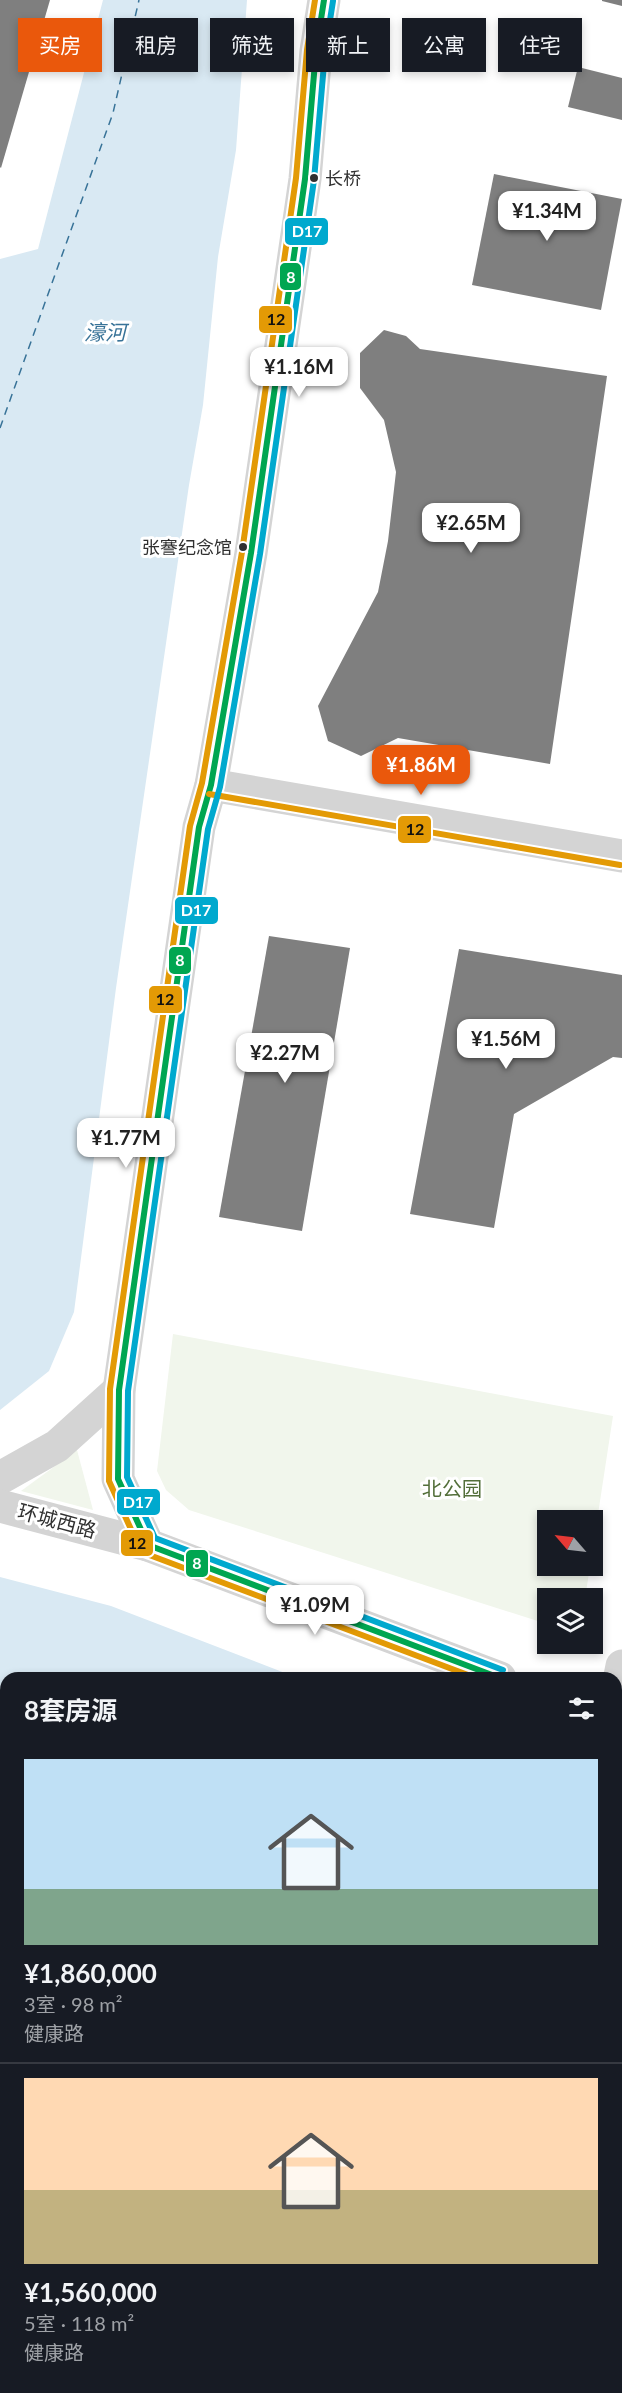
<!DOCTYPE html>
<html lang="zh">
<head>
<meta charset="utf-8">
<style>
	body { margin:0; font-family:Lato,"Noto Sans SC",sans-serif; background:#242831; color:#f1f3f6; height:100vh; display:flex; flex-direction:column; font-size:22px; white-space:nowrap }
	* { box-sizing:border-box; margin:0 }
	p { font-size:20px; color:#9ea1a6 }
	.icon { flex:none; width:33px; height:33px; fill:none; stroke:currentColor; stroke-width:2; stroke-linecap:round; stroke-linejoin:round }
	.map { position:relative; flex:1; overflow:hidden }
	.drawer { position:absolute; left:0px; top:1672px; width:622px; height:722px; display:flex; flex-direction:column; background:#171b24; border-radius:18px 18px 0 0; box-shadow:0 3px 9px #0003 }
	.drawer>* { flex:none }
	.guide { position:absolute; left:18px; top:18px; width:586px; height:54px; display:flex; gap:12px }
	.needle { width:39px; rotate:298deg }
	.fabs { position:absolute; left:537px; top:1510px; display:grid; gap:12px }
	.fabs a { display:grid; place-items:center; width:66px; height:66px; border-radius:0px; background:#171b24; box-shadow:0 3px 9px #0003; font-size:30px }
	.price { position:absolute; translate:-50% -51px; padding:0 14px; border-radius:12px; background:#fff; color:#222; font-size:20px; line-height:39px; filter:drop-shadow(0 2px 3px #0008) }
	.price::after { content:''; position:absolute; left:50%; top:36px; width:18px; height:14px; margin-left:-9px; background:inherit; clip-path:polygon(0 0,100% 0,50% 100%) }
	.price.on { background:#ea580c; color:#fff }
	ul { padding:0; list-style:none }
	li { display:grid; align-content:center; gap:12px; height:318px; padding:0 24px }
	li+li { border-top:2px solid #363941 }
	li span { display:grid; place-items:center; height:186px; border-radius:0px; color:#555 }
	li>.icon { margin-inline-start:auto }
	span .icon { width:108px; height:108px; fill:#fffc; stroke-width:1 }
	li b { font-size:26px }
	h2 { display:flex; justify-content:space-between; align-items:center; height:72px; padding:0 24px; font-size:26px }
	.tag { padding:0 21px; border-radius:0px; background:#171b24; box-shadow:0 3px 9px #0003; font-size:21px; line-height:54px }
	.tag.on { background:#ea580c; color:#fff }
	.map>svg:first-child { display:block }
	.green { fill:#f1f6ec }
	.water { fill:#d9e9f3 }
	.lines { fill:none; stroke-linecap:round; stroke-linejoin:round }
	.ferry { stroke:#387398; stroke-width:1.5; stroke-dasharray:8 6; stroke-linecap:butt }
	.building { fill:#7f7f7f }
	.minor { stroke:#d4d4d4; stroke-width:33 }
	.bus-1-casing { stroke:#fff; stroke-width:10 }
	.bus-2-casing { stroke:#fff; stroke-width:10 }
	.bus-3-casing { stroke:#fff; stroke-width:10 }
	.bus-1 { stroke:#00a651; stroke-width:6 }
	.bus-2 { stroke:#e39a05; stroke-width:6 }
	.bus-3 { stroke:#00a9ce; stroke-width:6 }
	.bus-dot { fill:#303030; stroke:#fff; stroke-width:2 }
	.labels { text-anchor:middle; stroke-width:6; stroke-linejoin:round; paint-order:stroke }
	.bus-label { font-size:18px; fill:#303030; stroke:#fff; text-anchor:start }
	.park-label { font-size:20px; fill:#536f3a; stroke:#fff }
	.street-label { font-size:20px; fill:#303030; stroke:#fff }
	.water-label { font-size:21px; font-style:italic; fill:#387398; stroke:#fff }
	.line-badge { stroke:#fff; stroke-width:2 }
	.badge-label { font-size:16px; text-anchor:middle; font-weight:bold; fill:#fff }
	.pale-badge-label { font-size:16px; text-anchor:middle; font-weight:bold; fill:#111 }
</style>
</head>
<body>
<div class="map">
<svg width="622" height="2393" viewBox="0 0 622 2393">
	<rect width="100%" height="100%" fill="#fff"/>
	<g class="green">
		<polygon points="173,1334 613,1416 593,1547 592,1521 548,1521 548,1566 590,1566 585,1599 548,1599 547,1624 189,1510 166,1490 157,1471"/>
		<polygon points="77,1450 93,1510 21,1491"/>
		<polygon points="0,2031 6,2032 6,2388 170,2388 169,2393 0,2393"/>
		<polygon points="617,2173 622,2174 622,2239 617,2241"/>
	</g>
	<g class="water">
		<polygon points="103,0 247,0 236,150 218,257 203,405 189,485 116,988 74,1312 49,1371 0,1410 0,259 38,249"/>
		<polygon points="0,1577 111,1606 298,1678 6,1678 6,2032 0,2031"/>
		<polygon points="616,1814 622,1814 622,2174 616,2173"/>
		<polygon points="622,2239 622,2393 569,2393 570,2388 616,2388 616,2241"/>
		<polygon points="170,2388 425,2388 426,2393 169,2393"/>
	</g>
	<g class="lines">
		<g class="ferry">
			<polyline points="0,428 113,113 139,0"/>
			<polyline points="0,1784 6,1786"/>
			<polyline points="616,1915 622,1916"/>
			<polyline points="0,1932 6,1932"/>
			<polyline points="616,1991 622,1992"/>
		</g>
	</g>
	<g class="building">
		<polygon points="0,0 50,0 1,168 0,167"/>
		<polygon points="602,0 622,0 622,6 602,1"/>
		<polygon points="578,67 622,78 622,120 568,107"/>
		<polygon points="494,174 622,199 601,310 472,285"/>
		<polygon points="384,330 406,336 420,349 607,376 550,764 398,738 361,756 328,741 318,706 378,592 388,541 396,472 384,420 360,388 360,353"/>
		<polygon points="269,936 350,948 302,1231 219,1217"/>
		<polygon points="459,949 622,975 622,1058 613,1057 514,1114 494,1228 410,1214"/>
	</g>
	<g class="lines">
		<g class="minor">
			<polyline points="211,785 622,856"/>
			<polyline points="0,1478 57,1446 119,1390"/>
			<polyline points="0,1506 148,1545 500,1678"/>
			<polyline points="148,1545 118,1479 119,1390 199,827 211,785 251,553 305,179 316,51 324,0"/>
			<polyline points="616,1696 622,1666"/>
			<polyline points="616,1725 622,1727"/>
			<polyline points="502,2393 503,2388"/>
		</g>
		<g class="bus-1-casing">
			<polyline id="bus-1" points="324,0 316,51 305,179 251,553 211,785 199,827 119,1390 118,1479 148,1545 500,1678"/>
		</g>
		<g class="bus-2-casing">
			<g id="bus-2">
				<polyline points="315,0 307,50 296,178 242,552 202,783 190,826 110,1389 109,1481 140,1549 144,1553 476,1678"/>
				<polyline points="209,794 620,865"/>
			</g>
		</g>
		<g class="bus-3-casing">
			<polyline id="bus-3" points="333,1 325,52 314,180 260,554 220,787 208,829 128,1391 127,1477 155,1538 503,1670"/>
		</g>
		<use href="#bus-1" class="bus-1"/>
		<use href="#bus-2" class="bus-2"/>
		<use href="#bus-3" class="bus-3"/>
	</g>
	<g class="bus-dot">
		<circle cx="314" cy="178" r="5"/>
		<circle cx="243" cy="547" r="5"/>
	</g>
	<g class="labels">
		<g class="bus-label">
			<text x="325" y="185">长桥</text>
			<text x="232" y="554" text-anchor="end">张謇纪念馆</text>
		</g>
		<g class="park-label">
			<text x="452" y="1496">北公园</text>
		</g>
		<g class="street-label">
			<text transform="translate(57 1521) rotate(15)" y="7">环城西路</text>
		</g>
		<g class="water-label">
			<text x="105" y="340">濠河</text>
		</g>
	</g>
	<g class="line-badge">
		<rect x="284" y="217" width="45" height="29" rx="6" fill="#00a9ce"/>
		<rect x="279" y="262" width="23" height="29" rx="6" fill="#00a651"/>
		<rect x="258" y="305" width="35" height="29" rx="6" fill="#e39a05"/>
		<rect x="397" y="815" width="35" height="29" rx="6" fill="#e39a05"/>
		<rect x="174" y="896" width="45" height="29" rx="6" fill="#00a9ce"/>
		<rect x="168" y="946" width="24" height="29" rx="6" fill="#00a651"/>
		<rect x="148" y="985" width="35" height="29" rx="6" fill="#e39a05"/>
		<rect x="116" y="1488" width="45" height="28" rx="6" fill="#00a9ce"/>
		<rect x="120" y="1529" width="34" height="28" rx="6" fill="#e39a05"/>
		<rect x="185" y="1549" width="24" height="29" rx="6" fill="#00a651"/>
	</g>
	<g class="badge-label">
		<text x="307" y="237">D17</text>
		<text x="291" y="283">8</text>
		<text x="196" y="916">D17</text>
		<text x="180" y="966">8</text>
		<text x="138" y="1508">D17</text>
		<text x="197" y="1569">8</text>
	</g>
	<g class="pale-badge-label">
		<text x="276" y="325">12</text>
		<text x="415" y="835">12</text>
		<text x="165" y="1005">12</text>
		<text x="137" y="1549">12</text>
	</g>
</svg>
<div class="fabs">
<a><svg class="needle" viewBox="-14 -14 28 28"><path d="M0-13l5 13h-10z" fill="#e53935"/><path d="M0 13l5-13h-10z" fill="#9ea1a6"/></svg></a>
<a><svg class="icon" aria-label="layers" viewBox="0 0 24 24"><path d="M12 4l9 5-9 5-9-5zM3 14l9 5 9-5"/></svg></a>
</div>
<b class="price" style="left:547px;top:242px">¥1.34M</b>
<b class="price" style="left:299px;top:398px">¥1.16M</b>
<b class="price" style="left:471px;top:554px">¥2.65M</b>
<b class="price on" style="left:421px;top:796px">¥1.86M</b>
<b class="price" style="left:506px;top:1070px">¥1.56M</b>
<b class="price" style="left:285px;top:1084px">¥2.27M</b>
<b class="price" style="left:126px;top:1169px">¥1.77M</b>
<b class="price" style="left:315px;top:1636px">¥1.09M</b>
<div class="guide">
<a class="tag on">买房</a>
<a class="tag">租房</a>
<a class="tag">筛选</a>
<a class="tag">新上</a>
<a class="tag">公寓</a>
<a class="tag">住宅</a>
</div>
<section class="drawer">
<h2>8套房源<svg class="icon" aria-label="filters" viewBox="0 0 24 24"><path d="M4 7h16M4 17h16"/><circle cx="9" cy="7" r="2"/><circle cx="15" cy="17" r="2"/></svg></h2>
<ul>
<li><span style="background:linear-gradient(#bfe0f5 70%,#7fa58c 0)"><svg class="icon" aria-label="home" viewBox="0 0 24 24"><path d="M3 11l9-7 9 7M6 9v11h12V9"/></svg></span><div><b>¥1,860,000</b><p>3室 · 98 m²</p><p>健康路</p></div></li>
<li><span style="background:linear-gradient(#ffd9b3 60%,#c2b280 0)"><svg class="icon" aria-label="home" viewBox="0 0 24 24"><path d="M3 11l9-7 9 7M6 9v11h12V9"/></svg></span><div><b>¥1,560,000</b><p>5室 · 118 m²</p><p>健康路</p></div></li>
</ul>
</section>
</div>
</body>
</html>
